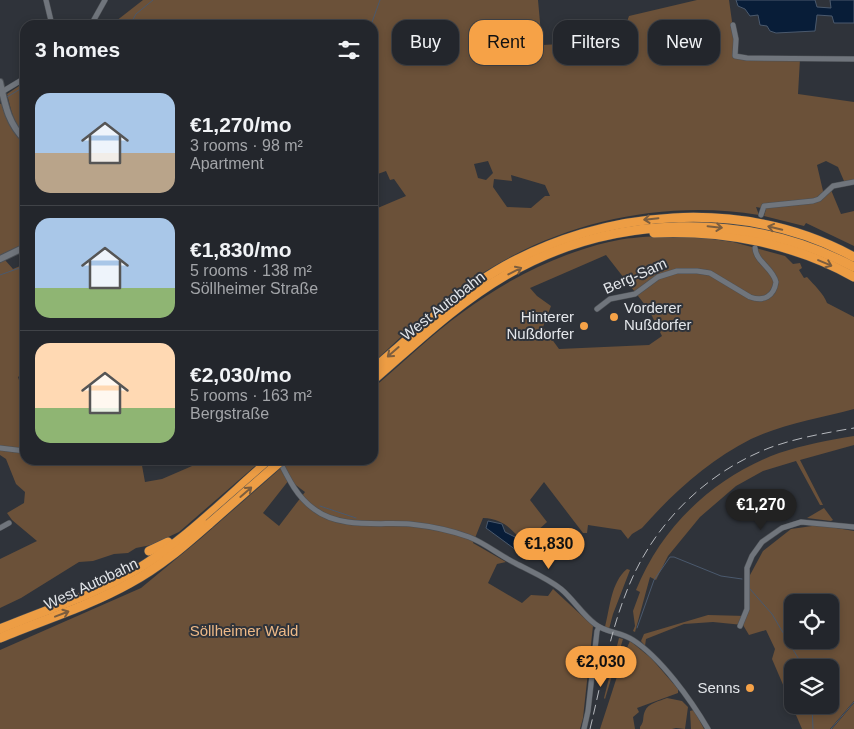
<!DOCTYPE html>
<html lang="en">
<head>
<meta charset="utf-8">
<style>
	body { margin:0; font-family:Arial,sans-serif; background:#2f3238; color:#f1f3f6; height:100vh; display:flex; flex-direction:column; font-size:19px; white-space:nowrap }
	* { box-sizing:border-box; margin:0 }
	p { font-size:16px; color:#a3a5a9 }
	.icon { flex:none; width:28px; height:28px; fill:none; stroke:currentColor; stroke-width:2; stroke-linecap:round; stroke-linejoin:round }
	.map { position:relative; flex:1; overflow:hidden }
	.drawer { position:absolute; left:20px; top:20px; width:358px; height:445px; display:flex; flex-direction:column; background:#23262c; border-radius:15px; box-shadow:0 2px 8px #0003,0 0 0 1px #404348 }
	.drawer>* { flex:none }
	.banner { position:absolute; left:392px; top:20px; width:386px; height:45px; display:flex; gap:10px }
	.buttons { position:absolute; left:784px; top:594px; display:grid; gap:10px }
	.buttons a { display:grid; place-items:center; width:55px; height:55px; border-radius:10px; background:#23262c; box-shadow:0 2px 8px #0003,0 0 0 1px #404348; font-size:25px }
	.price { position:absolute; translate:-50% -42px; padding:0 11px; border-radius:18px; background:#f6a247; color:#111; font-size:16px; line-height:32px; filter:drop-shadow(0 1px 2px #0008) }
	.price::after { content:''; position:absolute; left:50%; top:30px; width:15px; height:11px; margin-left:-8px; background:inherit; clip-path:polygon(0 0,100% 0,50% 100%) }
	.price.on { background:#222; color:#fff }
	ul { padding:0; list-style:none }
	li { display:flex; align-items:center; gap:15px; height:125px; padding:0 15px }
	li+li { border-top:1px solid #404348 }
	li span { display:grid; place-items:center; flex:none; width:140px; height:100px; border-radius:15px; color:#555 }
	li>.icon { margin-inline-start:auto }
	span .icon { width:60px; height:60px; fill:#fffc; stroke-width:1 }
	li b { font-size:21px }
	h2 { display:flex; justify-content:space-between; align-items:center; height:60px; padding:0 15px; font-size:21px }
	.chip { padding:0 18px; border-radius:15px; background:#23262c; box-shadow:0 2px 8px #0003,0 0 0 1px #404348; font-size:18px; line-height:45px }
	.chip.on { background:#f6a247; color:#111 }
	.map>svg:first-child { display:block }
	.green { fill:#6b5139; fill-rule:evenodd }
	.water { fill:#081d38; stroke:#4a596d }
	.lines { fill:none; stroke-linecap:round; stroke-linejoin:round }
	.stream { stroke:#4a596d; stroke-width:1 }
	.minor-casing { stroke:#4c5055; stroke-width:6 }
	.tertiary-casing { stroke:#4c5055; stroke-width:8 }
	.motorway-casing { stroke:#4c5055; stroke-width:10 }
	.minor { stroke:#70757c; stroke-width:5 }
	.tertiary { stroke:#70757c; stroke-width:6 }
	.motorway { stroke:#ed9d44; stroke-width:9 }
	.rail { stroke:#b5b8bd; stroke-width:1; stroke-dasharray:10 5; stroke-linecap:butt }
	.motorway-bridge-casing { stroke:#4c5055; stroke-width:10; stroke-linecap:butt }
	.motorway-bridge { stroke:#ed9d44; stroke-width:9 }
	.oneway { stroke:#7b5d3e }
	.poi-dot { fill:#f6a247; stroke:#2f333a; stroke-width:2 }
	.labels { text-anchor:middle; stroke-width:4; stroke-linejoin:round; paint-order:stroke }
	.street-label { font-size:15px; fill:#e3e6ea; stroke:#2f333a }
	.poi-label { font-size:15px; fill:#e3e6ea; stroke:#2f333a; text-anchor:end }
	.park-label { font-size:15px; fill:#edb987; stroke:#2f333a }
</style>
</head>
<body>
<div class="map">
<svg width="854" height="729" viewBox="0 0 854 729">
	<rect width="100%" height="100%" fill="#2f333a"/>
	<g class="green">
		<path d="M143,0h395l4,45 78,-4 9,-25 68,-16h32l6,43 -1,14 66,2 -2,35 56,8v81l-10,-2 -6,-14 -12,-6 -9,4 6,26 8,-1 10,24 13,-3v35l-48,-23 -2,3 -40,-10 2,-7 -10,-2 3,8c-92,-15 -189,5 -268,53 -43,25 -82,61 -118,95v-153l33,-14 -12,-17 -4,1 -4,-9 -11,4 1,6 -3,1 -1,-157h-261zM488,161l5,12 -7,7 -8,-2 -4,-14zM511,175l34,10 5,11h-5l-14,12 -24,-1 -14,-20 1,-8 18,2z"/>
		<path d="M25,82v53c-12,-12 -14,-26 -18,-41z"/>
		<path d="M2,103c5,16 10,29 23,40v101l-25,12v-152z"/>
		<path d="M658,236l47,2 28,4 52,14 8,8 7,-1 2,5 -3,2 5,8 3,-1c7,8 17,17 20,26l27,14v92c-34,9 -71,15 -103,30 -42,21 -78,54 -109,89l-10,6 -4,5 -7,-9 -33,-5 -1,8h-4l-39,-51 -14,18 17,22 -23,21c-13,-14 -20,-24 -41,-25l-10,25 33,19 -9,2 -9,19 34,20 9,-8 17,1 5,-7 40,37 -10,92 -3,11h-580v-79l141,-62 58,-48 91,-80h82l1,-72c30,-25 58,-53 90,-76 43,-32 94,-58 146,-70 16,-4 33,-5 49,-6zM606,255l43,55 13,26 -13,9 -90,4 -16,-22 8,-21 -14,-10 -7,-8zM289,480l16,12 -26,34 -16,-13z"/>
		<polygon points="5,260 13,269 25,264 25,371 18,377 20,383 25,384 25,441 19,447 25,448 25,460 141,460 145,482 162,479 206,460 262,460 179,532 151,545 136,548 128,553 114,554 93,561 79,562 21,598 0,608 0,559 37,541 12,520 7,513 24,503 25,492 16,484 6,459 0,455 0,261"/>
		<path d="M854,436v9l-54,15 23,45h-3l-24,-44 -33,10 -27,15 -36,31 -32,39 -12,24 -6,-3 -15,55 -2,-1 2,-5 -2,-15 7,-19 -4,-2c26,-64 78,-113 143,-137 24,-8 50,-13 75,-17z"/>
		<polygon points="824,508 833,520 831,521 807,518"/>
		<path d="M819,525l35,6v170l-24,28h-28l-30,-70 3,-10 -9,-19 -17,5 -6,-10 -30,-3 -29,2 -38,15 -1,7 -4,-5 3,-7 64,-19 38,1 3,-7 1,-34 13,-24 28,-22zM792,602h38v38h-38zM792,668h38v37h-38z"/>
		<path d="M627,569l3,1 -17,44 -4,15 -4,-2c5,-19 6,-45 22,-58z"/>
		<polygon points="619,638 623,639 605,699 604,698"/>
		<polygon points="630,641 651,658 678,689 678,693 637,708 639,712 633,717 635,729 639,729 600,729 625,652"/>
		<path d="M667,698l15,3 6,6 -3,22 -9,-1 -4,1h-32v-2c5,-6 2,-10 5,-16 3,-8 15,-10 22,-13z"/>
		<polygon points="854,703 854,729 832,729"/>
		<polygon points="694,710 704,729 691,729 690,711"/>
	</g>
	<g class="water">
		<polygon points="736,0 815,0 817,7 831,8 830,0 854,0 854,23 834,23 832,16 817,15 815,31 776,33 770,31 767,26 760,25 758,15 750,16 745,9 738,6"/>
		<polygon points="488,521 502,524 505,532 515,537 521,544 516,550 486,528"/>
	</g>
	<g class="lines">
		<g class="stream">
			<polyline points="130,25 136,14 153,0"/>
			<polyline points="371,25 380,0"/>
			<polyline points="7,97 25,86"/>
			<polyline points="0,275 25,266"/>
			<polyline points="320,506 356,518"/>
			<polyline points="750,589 772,614 804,668"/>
			<polyline points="637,628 654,580 670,557 674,557 721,576 742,579"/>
			<polyline points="812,705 813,729"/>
			<polyline points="831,729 854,702"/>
		</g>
		<g class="minor-casing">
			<g id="minor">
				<polyline points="46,0 52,25"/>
				<polyline points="91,25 105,0"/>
				<polyline points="733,25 736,39 735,56 747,58 854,59"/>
				<polyline points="0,93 25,78"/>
				<polyline points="761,215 764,206 813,201 819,199 833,186 854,182"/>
				<path d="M597,309l13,-10 25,-5 23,-17 19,-6h20l13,2 40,24c14,5 24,-1 26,-15 -3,-14 -20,-20 -21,-34"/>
				<polyline points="0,448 25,451"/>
				<path d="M279,460c9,18 18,37 35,49 26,20 65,13 96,15 19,2 40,6 59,13 16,6 30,18 46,26 15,8 32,15 46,26 12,10 21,25 34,35 11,9 26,8 38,16 28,18 58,60 75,89"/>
				<polyline points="0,528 9,523"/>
				<polyline points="740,626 747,609 747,568 752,556 762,542 782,528 801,522 854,527"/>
				<polyline points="584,729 588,711 597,631 599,627"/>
			</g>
		</g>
		<g class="tertiary-casing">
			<g id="tertiary">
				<path d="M0,82c5,23 8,41 25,58"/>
				<polyline points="0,259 25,247"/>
			</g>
		</g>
		<g class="motorway-casing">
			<g id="motorway">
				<path d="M654,233c68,-3 140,10 200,44"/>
				<path d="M372,370c40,-34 79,-72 124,-99 107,-63 247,-74 358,-14"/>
				<path d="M372,381c43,-37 84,-77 134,-106 105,-61 240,-65 348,-8"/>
				<polyline points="149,551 168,542"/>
				<path d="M0,629c45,-19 92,-33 134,-58 50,-29 92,-73 136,-111"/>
				<path d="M0,638c43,-18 89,-32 130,-55 30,-16 54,-37 79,-59"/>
			</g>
		</g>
		<use href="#minor" class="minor"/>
		<use href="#tertiary" class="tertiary"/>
		<use href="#motorway" class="motorway"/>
		<path class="rail" d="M590,729c11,-45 19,-93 36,-136 25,-66 77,-119 143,-145 27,-10 56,-15 85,-20"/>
		<g class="motorway-bridge-casing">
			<polyline id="motorway-bridge" points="209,524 282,460"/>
		</g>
		<use href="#motorway-bridge" class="motorway-bridge"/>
	</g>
	<defs><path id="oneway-shaft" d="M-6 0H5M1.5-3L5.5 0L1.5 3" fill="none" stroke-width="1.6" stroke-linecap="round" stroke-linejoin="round" transform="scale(1.25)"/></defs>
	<g class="oneway">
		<use href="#oneway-shaft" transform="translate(651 219) rotate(174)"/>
		<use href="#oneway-shaft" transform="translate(715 227) rotate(6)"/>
		<use href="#oneway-shaft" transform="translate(775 228) rotate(-166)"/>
		<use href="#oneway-shaft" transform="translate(825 263) rotate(23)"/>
		<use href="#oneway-shaft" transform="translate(515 271) rotate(-27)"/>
		<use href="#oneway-shaft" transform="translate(393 352) rotate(139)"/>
		<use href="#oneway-shaft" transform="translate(246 492) rotate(-41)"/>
		<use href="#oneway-shaft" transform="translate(62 614) rotate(-21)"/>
	</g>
	<g class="poi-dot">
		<circle cx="614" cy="317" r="5"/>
		<circle cx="584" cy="326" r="5"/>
		<circle cx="750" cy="688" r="5"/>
	</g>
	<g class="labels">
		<g class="street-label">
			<text transform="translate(635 276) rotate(-24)" y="5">Berg-Sam</text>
			<text transform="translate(443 306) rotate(-38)" y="5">West Autobahn</text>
			<text transform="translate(91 584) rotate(-25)" y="5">West Autobahn</text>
		</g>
		<g class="poi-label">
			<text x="624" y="313" text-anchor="start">Vorderer<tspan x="624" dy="17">Nußdorfer</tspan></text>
			<text x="574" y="322">Hinterer<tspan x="574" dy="17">Nußdorfer</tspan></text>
			<text x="740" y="693">Senns</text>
		</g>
		<g class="park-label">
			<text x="244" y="636">Söllheimer Wald</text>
		</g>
	</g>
</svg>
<div class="buttons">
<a><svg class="icon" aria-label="locate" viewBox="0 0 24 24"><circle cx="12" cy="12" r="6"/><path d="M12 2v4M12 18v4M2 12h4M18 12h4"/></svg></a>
<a><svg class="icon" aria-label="layers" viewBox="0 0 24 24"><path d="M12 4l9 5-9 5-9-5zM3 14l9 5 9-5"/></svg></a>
</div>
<b class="price on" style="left:761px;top:531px">€1,270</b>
<b class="price" style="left:549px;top:570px">€1,830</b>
<b class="price" style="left:601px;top:688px">€2,030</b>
<div class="banner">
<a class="chip">Buy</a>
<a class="chip on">Rent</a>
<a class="chip">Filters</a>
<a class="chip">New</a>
</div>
<section class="drawer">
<h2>3 homes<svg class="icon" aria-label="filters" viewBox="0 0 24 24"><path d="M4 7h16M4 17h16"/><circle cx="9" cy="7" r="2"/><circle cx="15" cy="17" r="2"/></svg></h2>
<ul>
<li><span style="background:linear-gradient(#a9c7e8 60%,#b9a48a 0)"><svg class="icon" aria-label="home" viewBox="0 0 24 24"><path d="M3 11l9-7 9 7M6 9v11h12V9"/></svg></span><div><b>€1,270/mo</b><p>3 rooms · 98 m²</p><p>Apartment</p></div></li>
<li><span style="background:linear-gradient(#a9c7e8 70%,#8fb573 0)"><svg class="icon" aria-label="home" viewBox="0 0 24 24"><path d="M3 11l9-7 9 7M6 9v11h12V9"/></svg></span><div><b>€1,830/mo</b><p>5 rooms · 138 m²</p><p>Söllheimer Straße</p></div></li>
<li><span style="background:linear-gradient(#ffd9b3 65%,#8fb573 0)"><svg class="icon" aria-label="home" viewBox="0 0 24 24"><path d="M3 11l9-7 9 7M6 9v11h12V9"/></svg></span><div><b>€2,030/mo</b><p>5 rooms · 163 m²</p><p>Bergstraße</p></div></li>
</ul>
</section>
</div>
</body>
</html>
